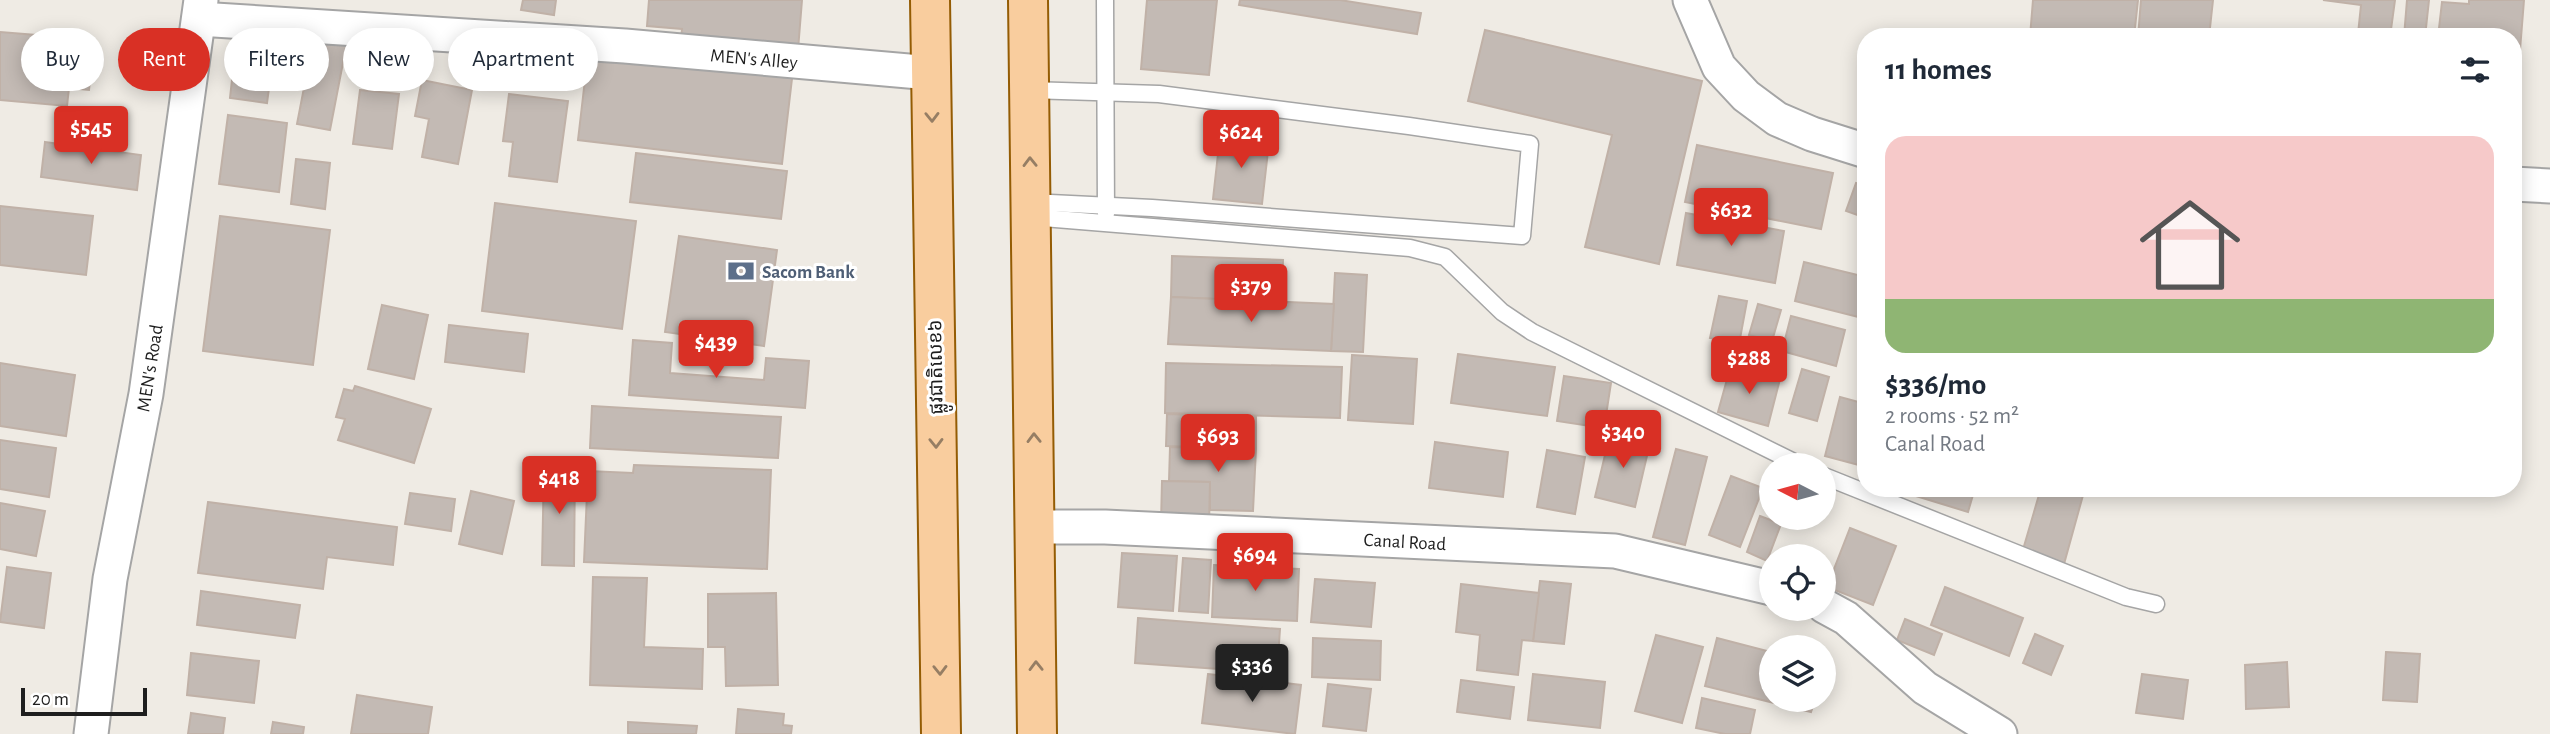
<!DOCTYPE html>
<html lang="en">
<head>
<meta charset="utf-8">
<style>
	body { margin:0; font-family:"Alegreya Sans","Noto Sans Khmer",sans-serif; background:#f2f2f3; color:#1f2937; height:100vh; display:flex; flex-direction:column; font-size:26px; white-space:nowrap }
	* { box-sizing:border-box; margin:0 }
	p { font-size:23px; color:#747a83 }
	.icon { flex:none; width:38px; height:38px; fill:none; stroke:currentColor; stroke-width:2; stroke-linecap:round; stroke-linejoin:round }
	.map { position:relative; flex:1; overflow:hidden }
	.panel { position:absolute; left:1857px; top:28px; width:665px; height:469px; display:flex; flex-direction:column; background:#fff; border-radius:28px; box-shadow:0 4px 18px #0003 }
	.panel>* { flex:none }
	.guide { position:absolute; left:21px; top:28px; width:665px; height:63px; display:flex; gap:14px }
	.needle { width:46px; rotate:276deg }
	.controls { position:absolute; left:1759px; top:453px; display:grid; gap:14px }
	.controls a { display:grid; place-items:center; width:77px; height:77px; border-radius:50%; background:#fff; box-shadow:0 4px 18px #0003; font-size:35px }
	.scale { position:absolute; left:21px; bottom:18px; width:126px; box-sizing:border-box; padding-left:7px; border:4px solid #1e1e1e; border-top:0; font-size:19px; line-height:24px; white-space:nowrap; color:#1e1e1e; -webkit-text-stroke:5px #fff; paint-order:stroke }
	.price { position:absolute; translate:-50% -60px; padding:0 16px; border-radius:7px; background:#d93025; color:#fff; font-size:23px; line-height:46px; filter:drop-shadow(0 2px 4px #0008) }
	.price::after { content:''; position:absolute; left:50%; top:42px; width:21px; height:16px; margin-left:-10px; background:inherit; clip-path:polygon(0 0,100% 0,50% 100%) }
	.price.current { background:#222; color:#fff }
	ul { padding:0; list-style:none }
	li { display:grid; align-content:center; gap:14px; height:371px; padding:0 28px }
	li span { display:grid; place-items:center; height:217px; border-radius:21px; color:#555 }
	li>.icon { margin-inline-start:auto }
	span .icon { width:126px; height:126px; fill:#fffc; stroke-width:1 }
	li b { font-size:30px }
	h2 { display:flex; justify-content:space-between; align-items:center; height:84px; padding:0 28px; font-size:30px }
	.tag { padding:0 24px; border-radius:32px; background:#fff; box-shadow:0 4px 18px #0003; font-size:24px; line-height:63px }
	.tag.current { background:#d93025; color:#fff }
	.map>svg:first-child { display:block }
	.building { fill:#c3bab4; stroke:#c0b1a7; stroke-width:2 }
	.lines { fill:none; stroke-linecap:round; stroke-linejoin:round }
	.service-casing { stroke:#a5a5a5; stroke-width:19 }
	.minor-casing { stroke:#a5a5a5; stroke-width:37 }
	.primary-casing { stroke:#945c04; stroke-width:42 }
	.service { stroke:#fff; stroke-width:16 }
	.minor { stroke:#fff; stroke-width:33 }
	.primary { stroke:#f9cd9e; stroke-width:38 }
	.oneway { stroke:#967e64 }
	.labels { text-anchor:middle; stroke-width:6; stroke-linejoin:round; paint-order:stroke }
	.street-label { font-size:19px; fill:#1e1e1e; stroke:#fff }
	.service-label { font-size:19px; font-weight:bold; fill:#4e5e75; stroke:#fff; text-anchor:start }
</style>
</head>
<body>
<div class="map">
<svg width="2550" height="734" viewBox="0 0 2550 734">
	<rect width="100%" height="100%" fill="#efebe4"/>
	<g class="building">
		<polygon points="523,0 556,0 554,15 521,10"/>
		<polygon points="649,0 802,0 798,50 681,39 682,29 647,26"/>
		<polygon points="1147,0 1217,0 1209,75 1141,69"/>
		<polygon points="1240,0 1340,0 1421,13 1417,34 1239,5"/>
		<polygon points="2033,0 2138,0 2134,37 2030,37"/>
		<polygon points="2141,0 2213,0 2209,37 2138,37"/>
		<polygon points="2323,0 2395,0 2390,37 2358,34 2361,5"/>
		<polygon points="2407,0 2429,0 2425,37 2404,37"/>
		<polygon points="2469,0 2524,0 2520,50 2513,49 2513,37 2438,37 2442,2 2469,4"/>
		<polygon points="1485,30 1702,81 1659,264 1585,247 1612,135 1468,101"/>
		<polygon points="0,32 73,38 72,62 92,64 89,90 69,88 67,106 0,100"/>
		<polygon points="314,36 347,42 330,130 297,124"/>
		<polygon points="589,45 793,70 782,164 578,140"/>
		<polygon points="235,53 273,58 267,103 230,98"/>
		<polygon points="422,80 472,90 458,164 422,157 429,119 415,116"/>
		<polygon points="360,90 399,94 392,149 353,144"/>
		<polygon points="509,94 568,101 557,182 509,176 513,142 503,141"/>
		<polygon points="228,115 287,123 279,192 219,184"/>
		<polygon points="1220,136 1269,142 1262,204 1213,199"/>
		<polygon points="45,142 141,155 137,190 41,177"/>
		<polygon points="1697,145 1833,173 1821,229 1685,202"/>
		<polygon points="636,153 787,171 781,219 630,202"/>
		<polygon points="296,159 330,163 325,209 291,204"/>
		<polygon points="1856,183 1866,187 1866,218 1846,211"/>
		<polygon points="495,203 636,221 622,329 482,311"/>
		<polygon points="0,206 93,216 86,275 0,265"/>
		<polygon points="1686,213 1784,231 1775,283 1677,265"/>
		<polygon points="220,216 330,230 313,365 203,351"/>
		<polygon points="679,236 777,250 764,346 665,332"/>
		<polygon points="1172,256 1283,260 1282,302 1171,297"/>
		<polygon points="1804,262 1866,277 1866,319 1795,301"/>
		<polygon points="1335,273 1367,275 1363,352 1331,351"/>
		<polygon points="1719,296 1747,301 1739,344 1710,338"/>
		<polygon points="1171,297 1334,304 1331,351 1168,344"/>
		<polygon points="1758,304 1781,310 1772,341 1749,335"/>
		<polygon points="382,305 428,315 414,379 368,369"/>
		<polygon points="1791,316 1845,330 1836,366 1782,351"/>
		<polygon points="449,325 528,334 524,372 445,362"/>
		<polygon points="633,340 672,343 670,373 764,380 766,358 809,361 805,408 629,395"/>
		<polygon points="1458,354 1555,367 1547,416 1451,403"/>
		<polygon points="1352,355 1417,359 1413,424 1348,420"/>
		<polygon points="0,363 75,375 66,436 0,426"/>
		<polygon points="1166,363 1342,367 1340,418 1165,413"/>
		<polygon points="1731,365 1780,379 1768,426 1718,412"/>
		<polygon points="1802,369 1829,377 1817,421 1789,413"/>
		<polygon points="1564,376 1611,383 1604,428 1557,421"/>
		<polygon points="355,386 431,409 414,463 338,440 345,419 336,417 344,389 353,391"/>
		<polygon points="1840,397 1866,404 1866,467 1825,456"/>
		<polygon points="592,406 781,417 778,458 590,448"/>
		<polygon points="1167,414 1256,417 1256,449 1166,446"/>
		<polygon points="1610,434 1650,443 1635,507 1595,497"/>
		<polygon points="0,440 56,448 49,497 0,489"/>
		<polygon points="1435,442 1508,452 1503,497 1429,488"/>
		<polygon points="1170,447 1256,449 1253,511 1210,510 1210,482 1169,481"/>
		<polygon points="1676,449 1707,457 1685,545 1653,537"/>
		<polygon points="1547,450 1585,457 1575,514 1537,507"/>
		<polygon points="634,465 771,470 767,569 584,562 588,471 633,473"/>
		<polygon points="544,466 575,467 574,566 542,565"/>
		<polygon points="1731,476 1763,488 1740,547 1709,535"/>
		<polygon points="1162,481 1210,482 1209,525 1161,523"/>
		<polygon points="1904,488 1975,488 1968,512 1903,492"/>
		<polygon points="2041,488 2085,488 2064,564 2022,553"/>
		<polygon points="471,491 514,501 502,554 459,544"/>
		<polygon points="410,493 455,499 451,531 405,524"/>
		<polygon points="208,502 397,527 393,565 327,557 323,589 198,573"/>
		<polygon points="0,503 45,511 36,556 0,549"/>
		<polygon points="1760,516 1781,524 1767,561 1747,552"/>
		<polygon points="1850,528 1896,546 1873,605 1827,587"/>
		<polygon points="1122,553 1177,556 1173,611 1118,607"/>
		<polygon points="1183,558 1211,560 1208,613 1179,611"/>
		<polygon points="1214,565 1299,569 1297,621 1212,617"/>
		<polygon points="7,567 51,573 44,628 0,622"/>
		<polygon points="593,577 647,578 644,647 703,649 702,689 590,685"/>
		<polygon points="1315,579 1375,583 1371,627 1311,622"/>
		<polygon points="1540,581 1571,584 1564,644 1533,641"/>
		<polygon points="1461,584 1539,593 1533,641 1522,640 1518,675 1477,670 1480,635 1456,632"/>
		<polygon points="1945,587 2023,618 2009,656 1931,625"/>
		<polygon points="201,591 300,605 295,638 197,625"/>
		<polygon points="776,593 778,685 726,686 725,647 708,647 708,594"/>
		<polygon points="1138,618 1280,629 1277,673 1135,663"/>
		<polygon points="1905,619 1942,634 1934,655 1897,640"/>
		<polygon points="2035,634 2063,646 2051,675 2023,663"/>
		<polygon points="1656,635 1703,647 1682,723 1635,711"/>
		<polygon points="1313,638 1381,641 1380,680 1312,677"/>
		<polygon points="1717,638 1771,652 1771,700 1815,700 1811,712 1705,686"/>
		<polygon points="2386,652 2420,654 2417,702 2383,700"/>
		<polygon points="191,653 259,661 254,703 187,695"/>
		<polygon points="2287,662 2289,707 2246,709 2245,665"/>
		<polygon points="1208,674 1301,685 1295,734 1202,723"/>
		<polygon points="1533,674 1605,682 1600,728 1528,720"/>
		<polygon points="2142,674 2188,680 2183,719 2136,713"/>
		<polygon points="1461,680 1514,687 1510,719 1457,712"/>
		<polygon points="1328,684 1371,689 1366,731 1323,726"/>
		<polygon points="357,695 432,707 428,734 351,734"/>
		<polygon points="1702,698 1755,710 1750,734 1725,734 1696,728"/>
		<polygon points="738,709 784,714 783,725 792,726 791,734 736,734"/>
		<polygon points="191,713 225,718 223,734 188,734"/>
		<polygon points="273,722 304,727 303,734 271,734"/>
		<polygon points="628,722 697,726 696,734 628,734"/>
	</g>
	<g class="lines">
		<g class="service-casing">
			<g id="service">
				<polyline points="1105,0 1106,214"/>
				<polyline points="1029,90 1159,94 1409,126 1530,144 1522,236 1152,208 1030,202"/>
				<polyline points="1031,217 1410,248 1445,257 1502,312 1532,332 1802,466"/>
				<polyline points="1824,476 2126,597 2156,604"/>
			</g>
		</g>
		<g class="minor-casing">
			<g id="minor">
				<polyline points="1690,0 1719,67 1746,96 1777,119 1812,134 1866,151"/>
				<polyline points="199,19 625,46 931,73"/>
				<polyline points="2513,184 2550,186"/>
				<polyline points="1035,527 1105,527 1615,551 1771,588"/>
				<polyline points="1824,606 1846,618 1925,688 2000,734"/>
				<polyline points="91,734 110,579 146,394 201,0"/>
			</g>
		</g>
		<g class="primary-casing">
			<g id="primary">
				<polyline points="930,0 941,734"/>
				<polyline points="1028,0 1037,734"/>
			</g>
		</g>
		<use href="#service" class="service"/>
		<use href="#minor" class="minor"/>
		<use href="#primary" class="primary"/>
	</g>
	<defs><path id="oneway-chevron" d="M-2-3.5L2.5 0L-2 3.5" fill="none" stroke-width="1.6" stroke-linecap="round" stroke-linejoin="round" transform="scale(1.75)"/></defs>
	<g class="oneway">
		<use href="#oneway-chevron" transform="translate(932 117) rotate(89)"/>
		<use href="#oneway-chevron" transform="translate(1030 162) rotate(-91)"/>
		<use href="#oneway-chevron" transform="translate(1034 438) rotate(-91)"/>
		<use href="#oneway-chevron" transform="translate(936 443) rotate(89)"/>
		<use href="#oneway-chevron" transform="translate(1036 666) rotate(-91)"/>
		<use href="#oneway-chevron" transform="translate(940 670) rotate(89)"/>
	</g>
	<defs>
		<g id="bank-bare" transform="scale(2.1)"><path d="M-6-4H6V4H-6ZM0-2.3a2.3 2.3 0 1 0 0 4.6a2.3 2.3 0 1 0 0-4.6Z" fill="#5c6f8a" stroke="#fff" stroke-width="2.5" paint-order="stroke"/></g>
	</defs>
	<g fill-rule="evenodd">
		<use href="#bank-bare" x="741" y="271"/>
	</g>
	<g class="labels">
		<g class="street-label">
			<text transform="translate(754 58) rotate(5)" y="7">MEN's Alley</text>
			<text transform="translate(935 367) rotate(-91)" y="7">ផ្លូវជាតិលេខ៦</text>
			<text transform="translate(149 368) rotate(-81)" y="7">MEN's Road</text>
			<text transform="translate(1405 541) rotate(3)" y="7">Canal Road</text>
		</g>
		<g class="service-label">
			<text x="762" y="278">Sacom Bank</text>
		</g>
	</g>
</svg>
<div class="controls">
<a><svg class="needle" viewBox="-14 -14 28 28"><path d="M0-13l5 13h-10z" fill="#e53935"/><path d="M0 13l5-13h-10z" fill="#747a83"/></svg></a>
<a><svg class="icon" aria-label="locate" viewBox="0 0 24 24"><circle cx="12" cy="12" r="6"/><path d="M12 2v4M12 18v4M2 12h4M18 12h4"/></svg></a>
<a><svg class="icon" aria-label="layers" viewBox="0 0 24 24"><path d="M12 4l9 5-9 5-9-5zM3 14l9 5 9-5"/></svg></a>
</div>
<div class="scale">20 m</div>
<b class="price" style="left:91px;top:166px">$545</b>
<b class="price" style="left:1241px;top:170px">$624</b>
<b class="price" style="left:1731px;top:248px">$632</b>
<b class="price" style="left:1251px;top:324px">$379</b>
<b class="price" style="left:716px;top:380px">$439</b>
<b class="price" style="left:1749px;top:396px">$288</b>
<b class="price" style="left:1623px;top:470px">$340</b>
<b class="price" style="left:1218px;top:474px">$693</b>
<b class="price" style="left:559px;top:516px">$418</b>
<b class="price" style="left:1255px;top:593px">$694</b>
<b class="price current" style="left:1252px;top:704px">$336</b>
<div class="guide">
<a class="tag">Buy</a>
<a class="tag current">Rent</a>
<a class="tag">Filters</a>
<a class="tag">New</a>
<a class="tag">Apartment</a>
</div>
<section class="panel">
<h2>11 homes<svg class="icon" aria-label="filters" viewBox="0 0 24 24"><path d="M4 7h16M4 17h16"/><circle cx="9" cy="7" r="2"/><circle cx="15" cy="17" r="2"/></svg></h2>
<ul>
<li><span style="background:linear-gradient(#f6c9c9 75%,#8fb573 0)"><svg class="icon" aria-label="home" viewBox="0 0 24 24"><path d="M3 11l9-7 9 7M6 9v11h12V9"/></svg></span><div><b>$336/mo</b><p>2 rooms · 52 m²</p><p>Canal Road</p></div></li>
</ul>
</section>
</div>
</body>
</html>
